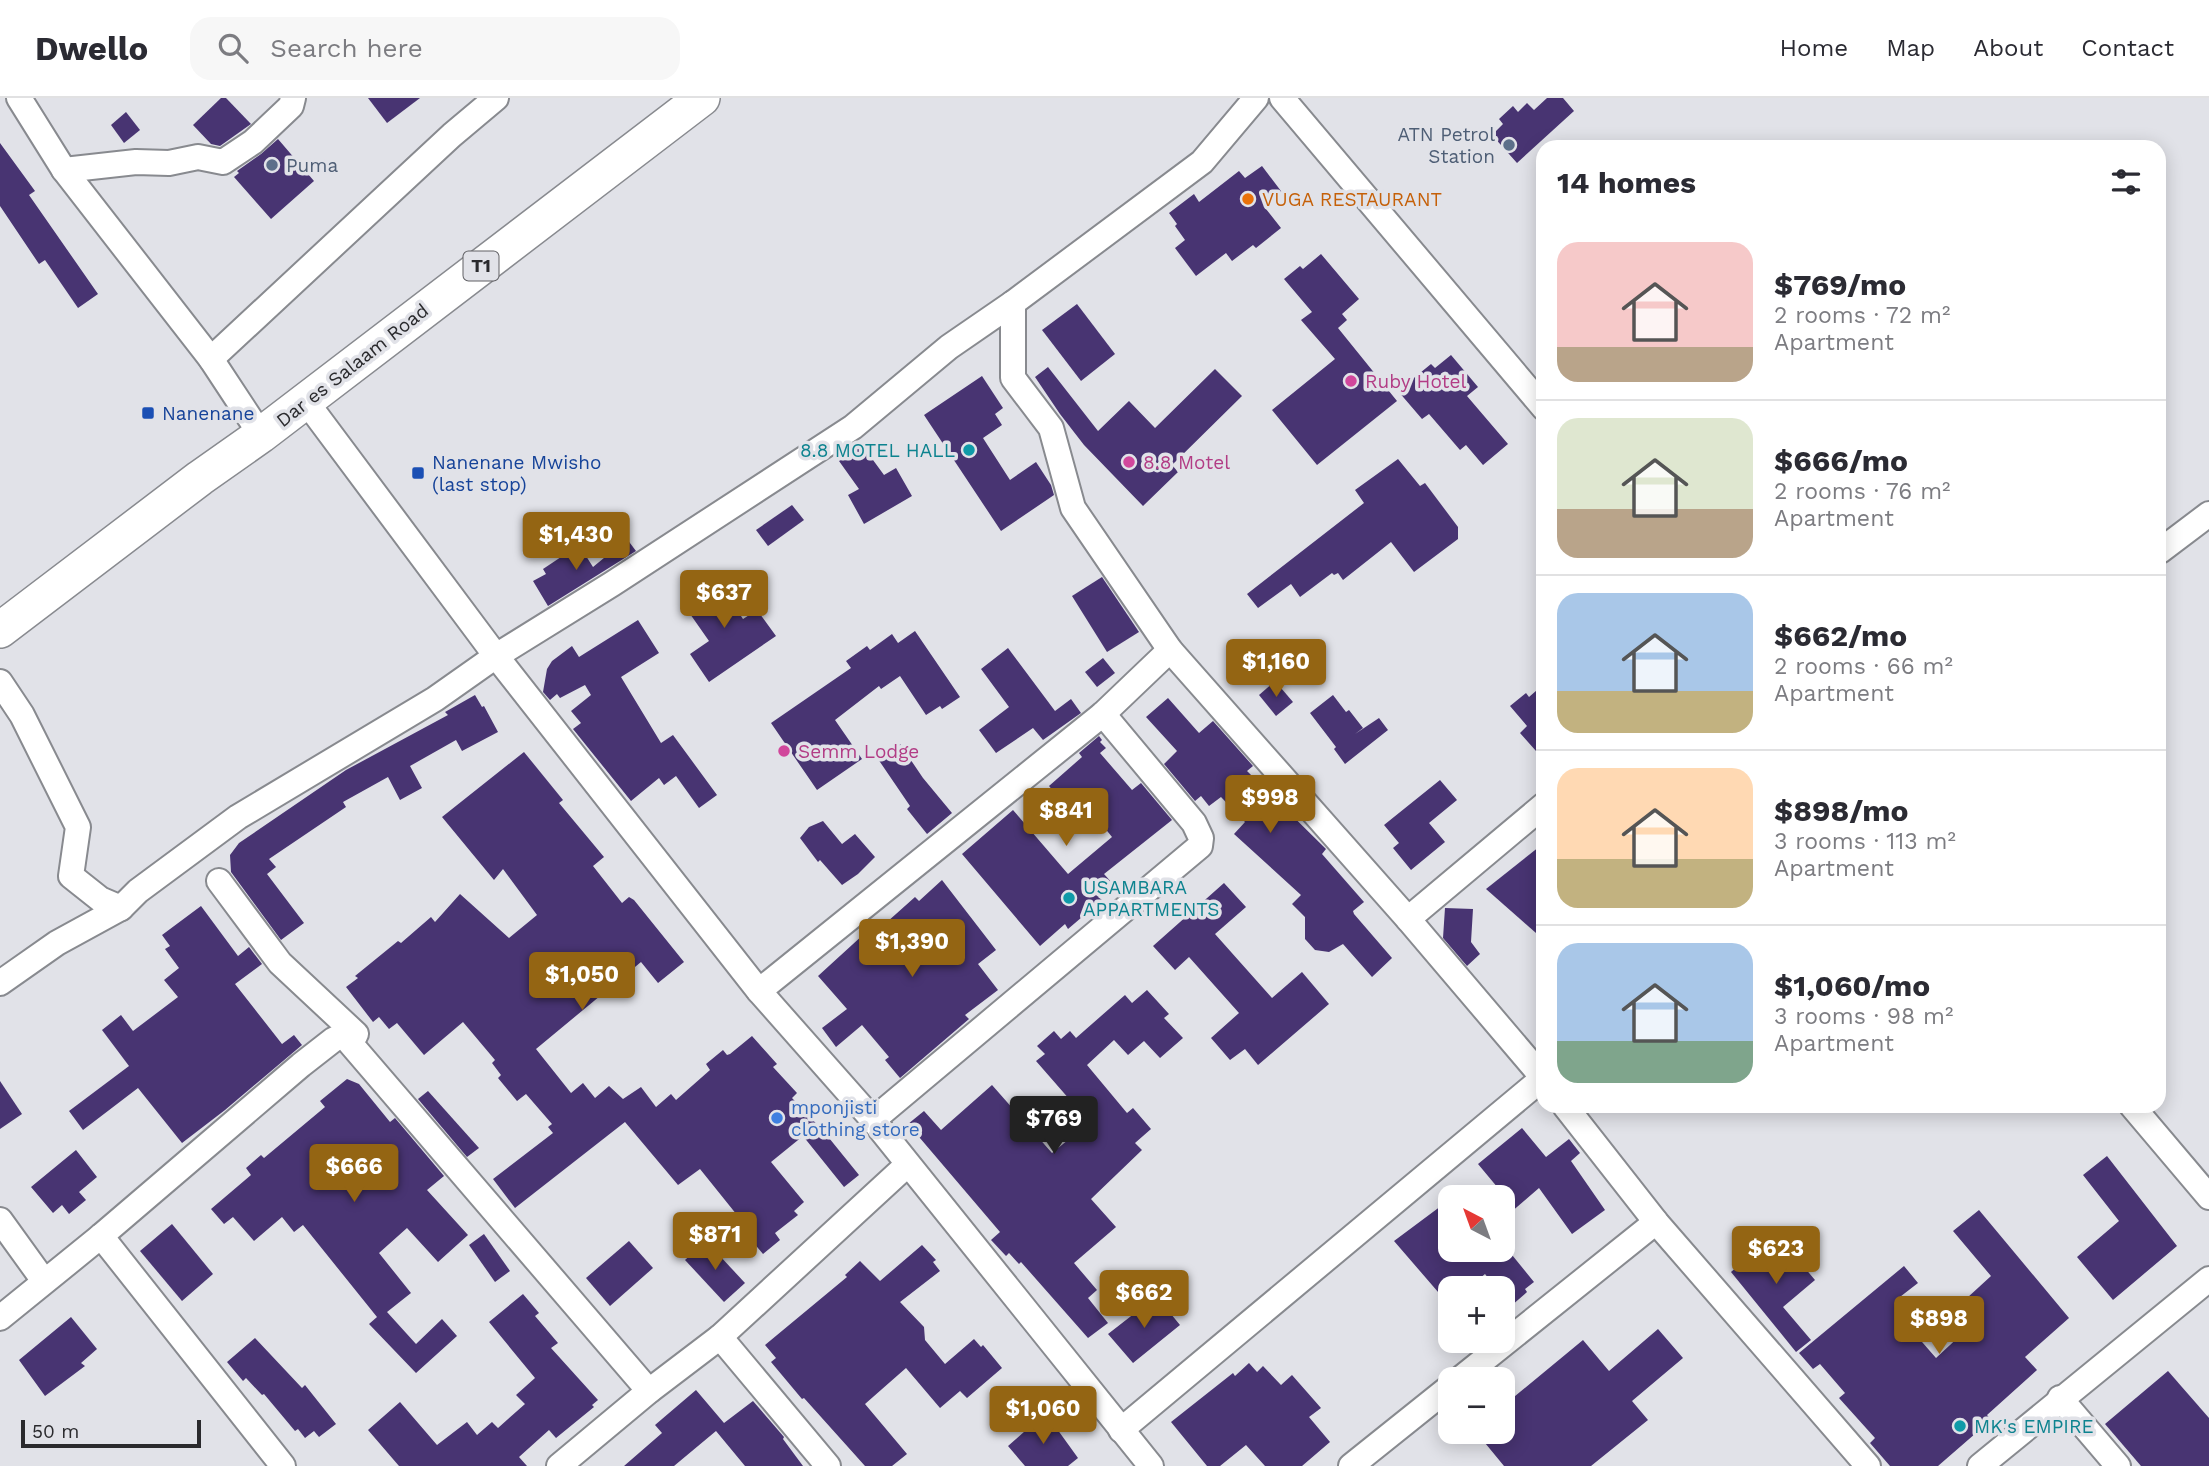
<!DOCTYPE html>
<html lang="en">
<head>
<meta charset="utf-8">
<style>
	body { margin:0; font-family:"Work Sans",sans-serif; background:#f7f7f7; color:#2b2b33; height:100vh; display:flex; flex-direction:column; font-size:26px; white-space:nowrap }
	* { box-sizing:border-box; margin:0 }
	p { font-size:23px; color:#7c7c81 }
	.icon { flex:none; width:38px; height:38px; fill:none; stroke:currentColor; stroke-width:2; stroke-linecap:round; stroke-linejoin:round }
	.map { position:relative; flex:1; overflow:hidden }
	.side { position:absolute; left:1536px; top:42px; width:630px; height:973px; display:flex; flex-direction:column; background:#fff; border-radius:21px; box-shadow:0 4px 18px #0003 }
	.side>* { flex:none }
	.needle { width:46px; rotate:319deg }
	.buttons { position:absolute; left:1438px; top:1087px; display:grid; gap:14px }
	.buttons a { display:grid; place-items:center; width:77px; height:77px; border-radius:14px; background:#fff; box-shadow:0 4px 18px #0003; font-size:35px }
	.scale { position:absolute; left:21px; bottom:18px; width:180px; box-sizing:border-box; padding-left:7px; border:4px solid #2a2a2d; border-top:0; font-size:19px; line-height:24px; white-space:nowrap; color:#2a2a2d; -webkit-text-stroke:5px #e1e2e8; paint-order:stroke }
	.price { position:absolute; translate:-50% -60px; padding:0 16px; border-radius:7px; background:#946513; color:#fff; font-size:23px; line-height:46px; filter:drop-shadow(0 2px 4px #0008) }
	.price::after { content:''; position:absolute; left:50%; top:42px; width:21px; height:16px; margin-left:-10px; background:inherit; clip-path:polygon(0 0,100% 0,50% 100%) }
	.price.on { background:#222; color:#fff }
	ul { padding:0; list-style:none }
	li { display:flex; align-items:center; gap:21px; height:175px; padding:0 21px }
	li+li { border-top:2px solid #e1e1e2 }
	li span { display:grid; place-items:center; flex:none; width:196px; height:140px; border-radius:21px; color:#555 }
	li>.icon { margin-inline-start:auto }
	span .icon { width:84px; height:84px; fill:#fffc; stroke-width:1 }
	li b { font-size:30px }
	h2 { display:flex; justify-content:space-between; align-items:center; height:84px; padding:0 21px; font-size:30px }
	header { display:flex; align-items:center; gap:42px; box-sizing:border-box; height:98px; padding:0 35px; background:#fff; border-bottom:2px solid #e1e1e2 }
	header strong { font-size:33px }
	nav { display:flex; gap:38px; margin-inline-start:auto; font-size:24px }
	.search { width:490px; height:63px; background:#f7f7f7; display:flex; align-items:center; gap:18px; box-sizing:border-box; padding:0 24px; border-radius:21px; color:#7c7c81; font-size:26px }
	.map>svg:first-child { display:block }
	.building { fill:#483472 }
	.lines { fill:none; stroke-linecap:round; stroke-linejoin:round }
	.minor-casing { stroke:#888a8f; stroke-width:28 }
	.highway-casing { stroke:#888a8f; stroke-width:38 }
	.minor { stroke:#fff; stroke-width:24 }
	.highway { stroke:#fff; stroke-width:35 }
	.service-dot { fill:#5c6f8a; stroke:#e1e2e8; stroke-width:2.5 }
	.food-dot { fill:#e8710a; stroke:#e1e2e8; stroke-width:2.5 }
	.hotel-dot { fill:#d1479c; stroke:#e1e2e8; stroke-width:2.5 }
	.transit-dot { fill:#1a4fb4; stroke:#e1e2e8; stroke-width:2.5 }
	.culture-dot { fill:#0f9aa8; stroke:#e1e2e8; stroke-width:2.5 }
	.shop-dot { fill:#3f7fe0; stroke:#e1e2e8; stroke-width:2.5 }
	.labels { text-anchor:middle; stroke-width:7; stroke-linejoin:round; paint-order:stroke }
	.shield { fill:#e1e2e8; stroke:#616165; stroke-width:2 }
	.shield-label { font-size:18px; font-weight:bold; fill:#2a2a2d }
	.service-label { font-size:19px; fill:#4e5e75; stroke:#e1e2e8; text-anchor:end }
	.food-label { font-size:19px; fill:#c56008; stroke:#e1e2e8; text-anchor:start }
	.street-label { font-size:19px; fill:#2a2a2d; stroke:#e1e2e8 }
	.hotel-label { font-size:19px; fill:#b23c85; stroke:#e1e2e8; text-anchor:start }
	.transit-label { font-size:19px; fill:#164399; stroke:#e1e2e8; text-anchor:start }
	.culture-label { font-size:19px; fill:#0d838f; stroke:#e1e2e8; text-anchor:start }
	.shop-label { font-size:19px; fill:#366cbe; stroke:#e1e2e8; text-anchor:start }
</style>
</head>
<body>
<header>
<strong>Dwello</strong>
<div class="search"><svg class="icon" aria-label="search" viewBox="0 0 24 24"><circle cx="10" cy="10" r="6"/><path d="M15 15l6 6"/></svg>Search here</div>
<nav><a>Home</a><a>Map</a><a>About</a><a>Contact</a></nav>
</header>
<div class="map">
<svg width="2209" height="1368" viewBox="0 0 2209 1368">
	<rect width="100%" height="100%" fill="#e1e2e8"/>
	<g class="building">
		<polygon points="221,0 226,0 251,26 220,48 211,46 193,27"/>
		<polygon points="368,0 420,0 387,25"/>
		<polygon points="1547,0 1563,0 1574,13 1517,65 1492,37 1503,26 1499,21 1513,8 1518,14 1527,5 1534,12"/>
		<polygon points="126,14 140,32 124,45 111,27"/>
		<polygon points="278,41 314,83 271,121 234,79 239,75 237,73 261,56"/>
		<polygon points="0,45 35,93 29,97 98,196 78,210 45,162 39,166 0,108"/>
		<polygon points="1262,68 1284,97 1266,111 1281,130 1256,150 1253,147 1232,163 1226,155 1196,178 1175,150 1185,142 1175,128 1177,126 1169,115 1194,96 1199,104 1239,73 1245,80"/>
		<polygon points="1321,156 1359,201 1342,216 1347,222 1338,230 1397,303 1317,367 1272,312 1335,261 1301,222 1312,214 1284,181 1300,168 1303,171"/>
		<polygon points="1077,206 1115,256 1081,283 1042,232"/>
		<polygon points="1451,257 1478,289 1467,298 1508,346 1483,367 1466,347 1460,352 1429,316 1422,321 1398,293 1431,266 1435,270"/>
		<polygon points="1048,269 1098,333 1129,303 1155,330 1215,271 1242,298 1172,367 1178,374 1143,408 1084,347 1060,316 1035,279"/>
		<polygon points="982,278 1003,310 995,316 1002,327 983,340 1010,382 1036,364 1051,387 1054,397 1001,433 924,317"/>
		<polygon points="862,347 884,377 896,370 912,398 864,426 848,397 859,391 839,363"/>
		<polygon points="1398,361 1420,388 1425,385 1458,429 1458,441 1414,474 1391,444 1343,482 1338,475 1334,477 1332,475 1300,499 1291,486 1258,510 1247,496 1364,405 1355,392"/>
		<polygon points="792,407 804,422 768,448 756,432"/>
		<polygon points="627,441 636,453 548,508 533,483 546,476 543,471 579,447 593,469"/>
		<polygon points="715,479 743,521 757,512 776,538 709,584 690,556 709,543 681,503"/>
		<polygon points="1102,479 1139,534 1107,554 1072,498"/>
		<polygon points="638,522 659,555 621,579 661,645 673,637 717,697 699,710 676,678 664,687 659,680 631,703 573,631 581,625 571,613 591,597 585,587 560,600 557,596 550,602 543,594 547,571 552,563 572,548 579,559"/>
		<polygon points="915,533 960,599 942,611 940,608 926,617 900,578 881,591 879,588 835,622 862,661 817,692 771,625 851,570 846,563 867,548 870,552 892,536 898,545"/>
		<polygon points="1008,550 1055,613 1071,601 1081,615 1043,642 1033,630 996,655 979,632 1009,609 981,571"/>
		<polygon points="1103,560 1115,575 1097,589 1085,574"/>
		<polygon points="1275,583 1293,604 1276,618 1259,597"/>
		<polygon points="1544,586 1544,662 1520,635 1527,628 1510,608 1526,595 1529,599"/>
		<polygon points="475,597 482,609 484,608 498,634 462,653 456,642 410,668 422,690 400,702 388,679 343,704 346,709 269,761 276,769 267,776 304,825 281,842 231,774 230,757 239,745 346,672 448,617 445,614"/>
		<polygon points="1333,597 1346,614 1349,612 1363,630 1355,636 1379,620 1388,632 1345,666 1334,651 1336,649 1310,615"/>
		<polygon points="1168,600 1199,635 1213,623 1253,668 1247,673 1326,751 1322,756 1364,804 1353,813 1354,816 1392,860 1372,879 1343,846 1329,854 1315,852 1305,841 1305,819 1292,806 1301,797 1234,736 1245,724 1221,699 1209,708 1201,698 1195,703 1164,666 1177,653 1146,619"/>
		<polygon points="1099,638 1102,642 1100,644 1106,650 1100,655 1132,692 1141,685 1172,722 1104,776 1113,786 1098,799 1102,802 1068,831 1065,826 1040,848 962,756 1013,712 1068,776 1112,739 1084,704 1072,715 1049,688 1082,659 1079,655"/>
		<polygon points="900,646 923,680 952,715 927,736 907,711 910,708 878,661"/>
		<polygon points="524,654 563,702 559,705 604,759 593,768 622,805 629,799 634,802 684,864 658,885 641,864 536,951 571,995 583,985 595,1000 609,988 623,1001 641,989 656,1009 671,996 676,1002 710,972 706,966 723,952 727,957 730,956 752,938 777,966 773,969 797,995 792,1000 825,1035 859,1077 844,1089 803,1038 771,1064 804,1104 794,1113 798,1117 775,1135 780,1142 763,1156 737,1125 741,1122 700,1071 678,1087 625,1024 515,1110 493,1081 553,1035 548,1029 552,1026 526,996 517,1003 498,980 501,977 492,965 495,962 463,924 424,957 397,925 389,931 379,919 373,924 346,889 358,880 355,878 398,843 401,845 431,819 435,824 460,796 509,840 537,817 503,771 494,782 442,719"/>
		<polygon points="1440,682 1457,702 1429,725 1445,744 1411,772 1393,750 1399,745 1384,727"/>
		<polygon points="823,723 842,746 855,736 875,759 858,776 842,787 820,762 818,764 800,740 809,729"/>
		<polygon points="1544,745 1544,842 1486,791"/>
		<polygon points="942,782 996,852 978,866 998,892 965,917 969,921 900,980 885,962 889,959 862,927 836,949 822,930 847,911 818,878 864,836 868,841 915,799 919,803"/>
		<polygon points="1224,785 1246,809 1215,836 1272,900 1302,874 1329,906 1258,967 1245,951 1230,962 1211,940 1239,915 1189,859 1175,872 1153,848"/>
		<polygon points="201,808 238,858 249,849 262,866 235,886 282,946 294,937 302,947 225,1012 182,1045 138,990 83,1032 69,1013 129,968 102,932 121,917 133,933 178,899 164,882 179,870 165,851 170,848 162,837"/>
		<polygon points="1445,810 1473,811 1471,844 1480,856 1467,868 1443,840"/>
		<polygon points="1147,892 1169,916 1164,920 1183,940 1160,960 1144,943 1128,957 1114,942 1087,967 1127,1015 1133,1010 1151,1031 1135,1045 1142,1052 1091,1101 1116,1129 1074,1165 1097,1192 1088,1200 1108,1225 1088,1240 1021,1164 1019,1166 1009,1155 1006,1158 991,1142 1000,1134 908,1026 924,1013 941,1032 992,987 1052,1055 1079,1033 1067,1018 1077,1010 1036,963 1045,956 1037,948 1054,933 1061,941 1070,933 1076,940 1125,897 1132,905"/>
		<polygon points="347,981 359,986 390,1024 395,1020 444,1078 427,1092 468,1137 438,1164 407,1130 379,1155 411,1195 387,1214 416,1246 442,1221 457,1238 416,1275 369,1226 377,1219 303,1127 294,1134 282,1119 254,1143 233,1119 224,1126 211,1111 251,1077 246,1070 261,1057 264,1060 325,1009 320,1003"/>
		<polygon points="0,983 22,1016 0,1031"/>
		<polygon points="428,993 479,1050 467,1059 418,1001"/>
		<polygon points="1522,1030 1546,1059 1569,1041 1580,1055 1571,1063 1605,1112 1572,1136 1539,1090 1503,1121 1503,1096 1478,1066"/>
		<polygon points="76,1052 97,1079 79,1094 86,1102 69,1116 62,1107 53,1115 31,1089"/>
		<polygon points="2107,1058 2177,1148 2113,1202 2077,1159 2119,1123 2083,1077"/>
		<polygon points="1441,1108 1451,1120 1451,1152 1508,1152 1534,1184 1525,1191 1527,1194 1511,1208 1503,1198 1503,1190 1496,1190 1485,1176 1468,1190 1451,1190 1451,1209 1394,1143"/>
		<polygon points="1979,1112 2069,1220 2025,1259 2037,1272 1987,1317 1991,1322 1938,1368 1890,1368 1870,1345 1875,1340 1839,1300 1845,1295 1820,1266 1813,1271 1799,1255 1904,1168 1918,1185 1896,1202 1901,1208 1895,1213 1936,1260 1964,1234 1953,1222 1972,1205 1967,1200 1991,1178 1953,1133"/>
		<polygon points="172,1126 213,1176 182,1203 140,1153"/>
		<polygon points="484,1136 510,1173 495,1184 469,1147"/>
		<polygon points="1776,1136 1815,1182 1783,1209 1811,1242 1796,1254 1731,1174"/>
		<polygon points="629,1143 653,1170 610,1208 586,1180"/>
		<polygon points="706,1143 745,1185 724,1204 685,1162"/>
		<polygon points="922,1147 936,1162 933,1164 940,1173 900,1204 924,1229 925,1242 945,1266 974,1241 981,1249 983,1247 1002,1270 967,1300 960,1293 940,1310 906,1270 865,1306 907,1356 892,1368 865,1368 804,1300 802,1301 771,1264 776,1260 765,1247 847,1179 845,1177 860,1163 880,1183"/>
		<polygon points="523,1196 539,1215 535,1218 558,1245 551,1250 598,1302 592,1307 594,1309 556,1340 549,1332 519,1359 527,1368 399,1368 368,1332 400,1304 437,1347 467,1324 477,1337 492,1324 498,1330 525,1306 516,1297 535,1280 489,1224"/>
		<polygon points="1153,1201 1163,1213 1166,1210 1180,1227 1133,1265 1108,1236"/>
		<polygon points="71,1219 97,1251 81,1265 85,1268 45,1298 19,1262"/>
		<polygon points="1658,1231 1683,1260 1632,1303 1648,1322 1591,1368 1504,1368 1476,1334 1503,1334 1503,1308 1583,1242 1609,1273"/>
		<polygon points="255,1240 302,1290 305,1287 336,1326 319,1339 314,1333 305,1340 298,1331 295,1333 264,1296 262,1297 246,1280 243,1283 227,1264"/>
		<polygon points="1249,1265 1257,1274 1263,1268 1281,1287 1292,1277 1321,1310 1309,1319 1330,1344 1302,1368 1265,1368 1246,1347 1220,1368 1207,1368 1171,1324 1233,1275 1235,1278"/>
		<polygon points="2168,1273 2209,1320 2209,1368 2141,1368 2105,1326"/>
		<polygon points="696,1292 724,1325 753,1303 784,1339 783,1341 803,1368 745,1368 716,1333 674,1368 624,1368 662,1335 655,1327"/>
		<polygon points="1047,1317 1078,1360 1068,1368 1025,1368 1008,1348 1042,1318 1044,1320"/>
	</g>
	<g class="lines">
		<g class="minor-casing">
			<g id="minor">
				<polyline points="19,0 64,72 211,261 261,337"/>
				<polyline points="1282,0 1544,310"/>
				<polyline points="64,72 136,64 169,65 198,59 223,64 253,44 291,8 293,0"/>
				<polyline points="1013,205 1013,280 1051,330 1073,410 1170,552 1408,821 1544,981"/>
				<polyline points="211,261 452,37 496,0"/>
				<polyline points="305,302 496,558 759,893 873,1022 1151,1368"/>
				<polyline points="2160,453 2209,416"/>
				<polyline points="0,584 22,617 78,729 71,778 100,801 121,810 138,793 238,719 435,601 496,558 612,486 853,329 949,249 1013,205 1202,64 1256,0"/>
				<polyline points="219,783 280,865 356,936 350,945 649,1293"/>
				<polyline points="1408,821 1544,707"/>
				<polyline points="0,885 57,845 121,810"/>
				<polyline points="759,893 1103,616 1170,552"/>
				<polyline points="1565,1008 1656,1124 1868,1368"/>
				<polyline points="2132,1008 2209,1099"/>
				<polyline points="873,1022 1200,748 1201,740 1194,725 1103,616"/>
				<polyline points="0,1122 44,1183"/>
				<polyline points="101,1138 283,1368"/>
				<polyline points="0,1220 101,1138 301,967 333,942 351,933"/>
				<polyline points="720,1239 828,1368"/>
				<polyline points="1460,1281 1656,1124"/>
				<polyline points="2060,1300 2118,1368"/>
				<polyline points="1121,1332 1543,980"/>
				<polyline points="559,1368 649,1293 720,1239 907,1067"/>
				<polyline points="1351,1368 1451,1288"/>
				<polyline points="1980,1368 2209,1181"/>
			</g>
		</g>
		<g class="highway-casing">
			<polyline id="highway" points="0,532 200,380 261,337 702,0"/>
		</g>
		<use href="#minor" class="minor"/>
		<use href="#highway" class="highway"/>
	</g>
	<g class="service-dot">
		<circle cx="1509" cy="47" r="7"/>
		<circle cx="272" cy="67" r="7"/>
	</g>
	<circle class="food-dot" cx="1248" cy="101" r="7"/>
	<g class="hotel-dot">
		<circle cx="1351" cy="283" r="7"/>
		<circle cx="1129" cy="364" r="7"/>
		<circle cx="784" cy="653" r="7"/>
	</g>
	<g class="transit-dot">
		<rect x="141" y="308" width="14" height="14" rx="3.5"/>
		<rect x="411" y="368" width="14" height="14" rx="3.5"/>
	</g>
	<g class="culture-dot">
		<circle cx="969" cy="352" r="7"/>
		<circle cx="1069" cy="800" r="7"/>
		<circle cx="1960" cy="1328" r="7"/>
	</g>
	<circle class="shop-dot" cx="777" cy="1020" r="7"/>
	<g class="labels">
		<rect class="shield" x="463.5" y="153.5" width="35" height="29" rx="5"/>
		<g class="shield-label">
			<text x="481" y="174">T1</text>
		</g>
		<g class="service-label">
			<text x="1495" y="43">ATN Petrol<tspan x="1495" dy="22">Station</tspan></text>
			<text x="286" y="74" text-anchor="start">Puma</text>
		</g>
		<g class="food-label">
			<text x="1262" y="108">VUGA RESTAURANT</text>
		</g>
		<g class="street-label">
			<text transform="translate(352 267) rotate(-38)" y="7">Dar es Salaam Road</text>
		</g>
		<g class="hotel-label">
			<text x="1365" y="290">Ruby Hotel</text>
			<text x="1143" y="371">8.8 Motel</text>
			<text x="798" y="660">Semm Lodge</text>
		</g>
		<g class="transit-label">
			<text x="162" y="322">Nanenane</text>
			<text x="432" y="371">Nanenane Mwisho<tspan x="432" dy="22">(last stop)</tspan></text>
		</g>
		<g class="culture-label">
			<text x="955" y="359" text-anchor="end">8.8 MOTEL HALL</text>
			<text x="1083" y="796">USAMBARA<tspan x="1083" dy="22">APPARTMENTS</tspan></text>
			<text x="1974" y="1335">MK's EMPIRE</text>
		</g>
		<g class="shop-label">
			<text x="791" y="1016">mponjisti<tspan x="791" dy="22">clothing store</tspan></text>
		</g>
	</g>
</svg>
<div class="buttons">
<a><svg class="needle" viewBox="-14 -14 28 28"><path d="M0-13l5 13h-10z" fill="#e53935"/><path d="M0 13l5-13h-10z" fill="#7c7c81"/></svg></a>
<a>+</a>
<a>−</a>
</div>
<div class="scale">50 m</div>
<b class="price" style="left:576px;top:474px">$1,430</b>
<b class="price" style="left:724px;top:532px">$637</b>
<b class="price" style="left:1276px;top:601px">$1,160</b>
<b class="price" style="left:1270px;top:737px">$998</b>
<b class="price" style="left:1066px;top:750px">$841</b>
<b class="price" style="left:912px;top:881px">$1,390</b>
<b class="price" style="left:582px;top:914px">$1,050</b>
<b class="price on" style="left:1054px;top:1058px">$769</b>
<b class="price" style="left:354px;top:1106px">$666</b>
<b class="price" style="left:715px;top:1174px">$871</b>
<b class="price" style="left:1776px;top:1188px">$623</b>
<b class="price" style="left:1144px;top:1232px">$662</b>
<b class="price" style="left:1939px;top:1258px">$898</b>
<b class="price" style="left:1043px;top:1348px">$1,060</b>
<section class="side">
<h2>14 homes<svg class="icon" aria-label="filters" viewBox="0 0 24 24"><path d="M4 7h16M4 17h16"/><circle cx="9" cy="7" r="2"/><circle cx="15" cy="17" r="2"/></svg></h2>
<ul>
<li><span style="background:linear-gradient(#f6c9c9 75%,#b9a48a 0)"><svg class="icon" aria-label="home" viewBox="0 0 24 24"><path d="M3 11l9-7 9 7M6 9v11h12V9"/></svg></span><div><b>$769/mo</b><p>2 rooms · 72 m²</p><p>Apartment</p></div></li>
<li><span style="background:linear-gradient(#dfe7d0 65%,#b9a48a 0)"><svg class="icon" aria-label="home" viewBox="0 0 24 24"><path d="M3 11l9-7 9 7M6 9v11h12V9"/></svg></span><div><b>$666/mo</b><p>2 rooms · 76 m²</p><p>Apartment</p></div></li>
<li><span style="background:linear-gradient(#a9c7e8 70%,#c2b280 0)"><svg class="icon" aria-label="home" viewBox="0 0 24 24"><path d="M3 11l9-7 9 7M6 9v11h12V9"/></svg></span><div><b>$662/mo</b><p>2 rooms · 66 m²</p><p>Apartment</p></div></li>
<li><span style="background:linear-gradient(#ffd9b3 65%,#c2b280 0)"><svg class="icon" aria-label="home" viewBox="0 0 24 24"><path d="M3 11l9-7 9 7M6 9v11h12V9"/></svg></span><div><b>$898/mo</b><p>3 rooms · 113 m²</p><p>Apartment</p></div></li>
<li><span style="background:linear-gradient(#a9c7e8 70%,#7fa58c 0)"><svg class="icon" aria-label="home" viewBox="0 0 24 24"><path d="M3 11l9-7 9 7M6 9v11h12V9"/></svg></span><div><b>$1,060/mo</b><p>3 rooms · 98 m²</p><p>Apartment</p></div></li>
</ul>
</section>
</div>
</body>
</html>
